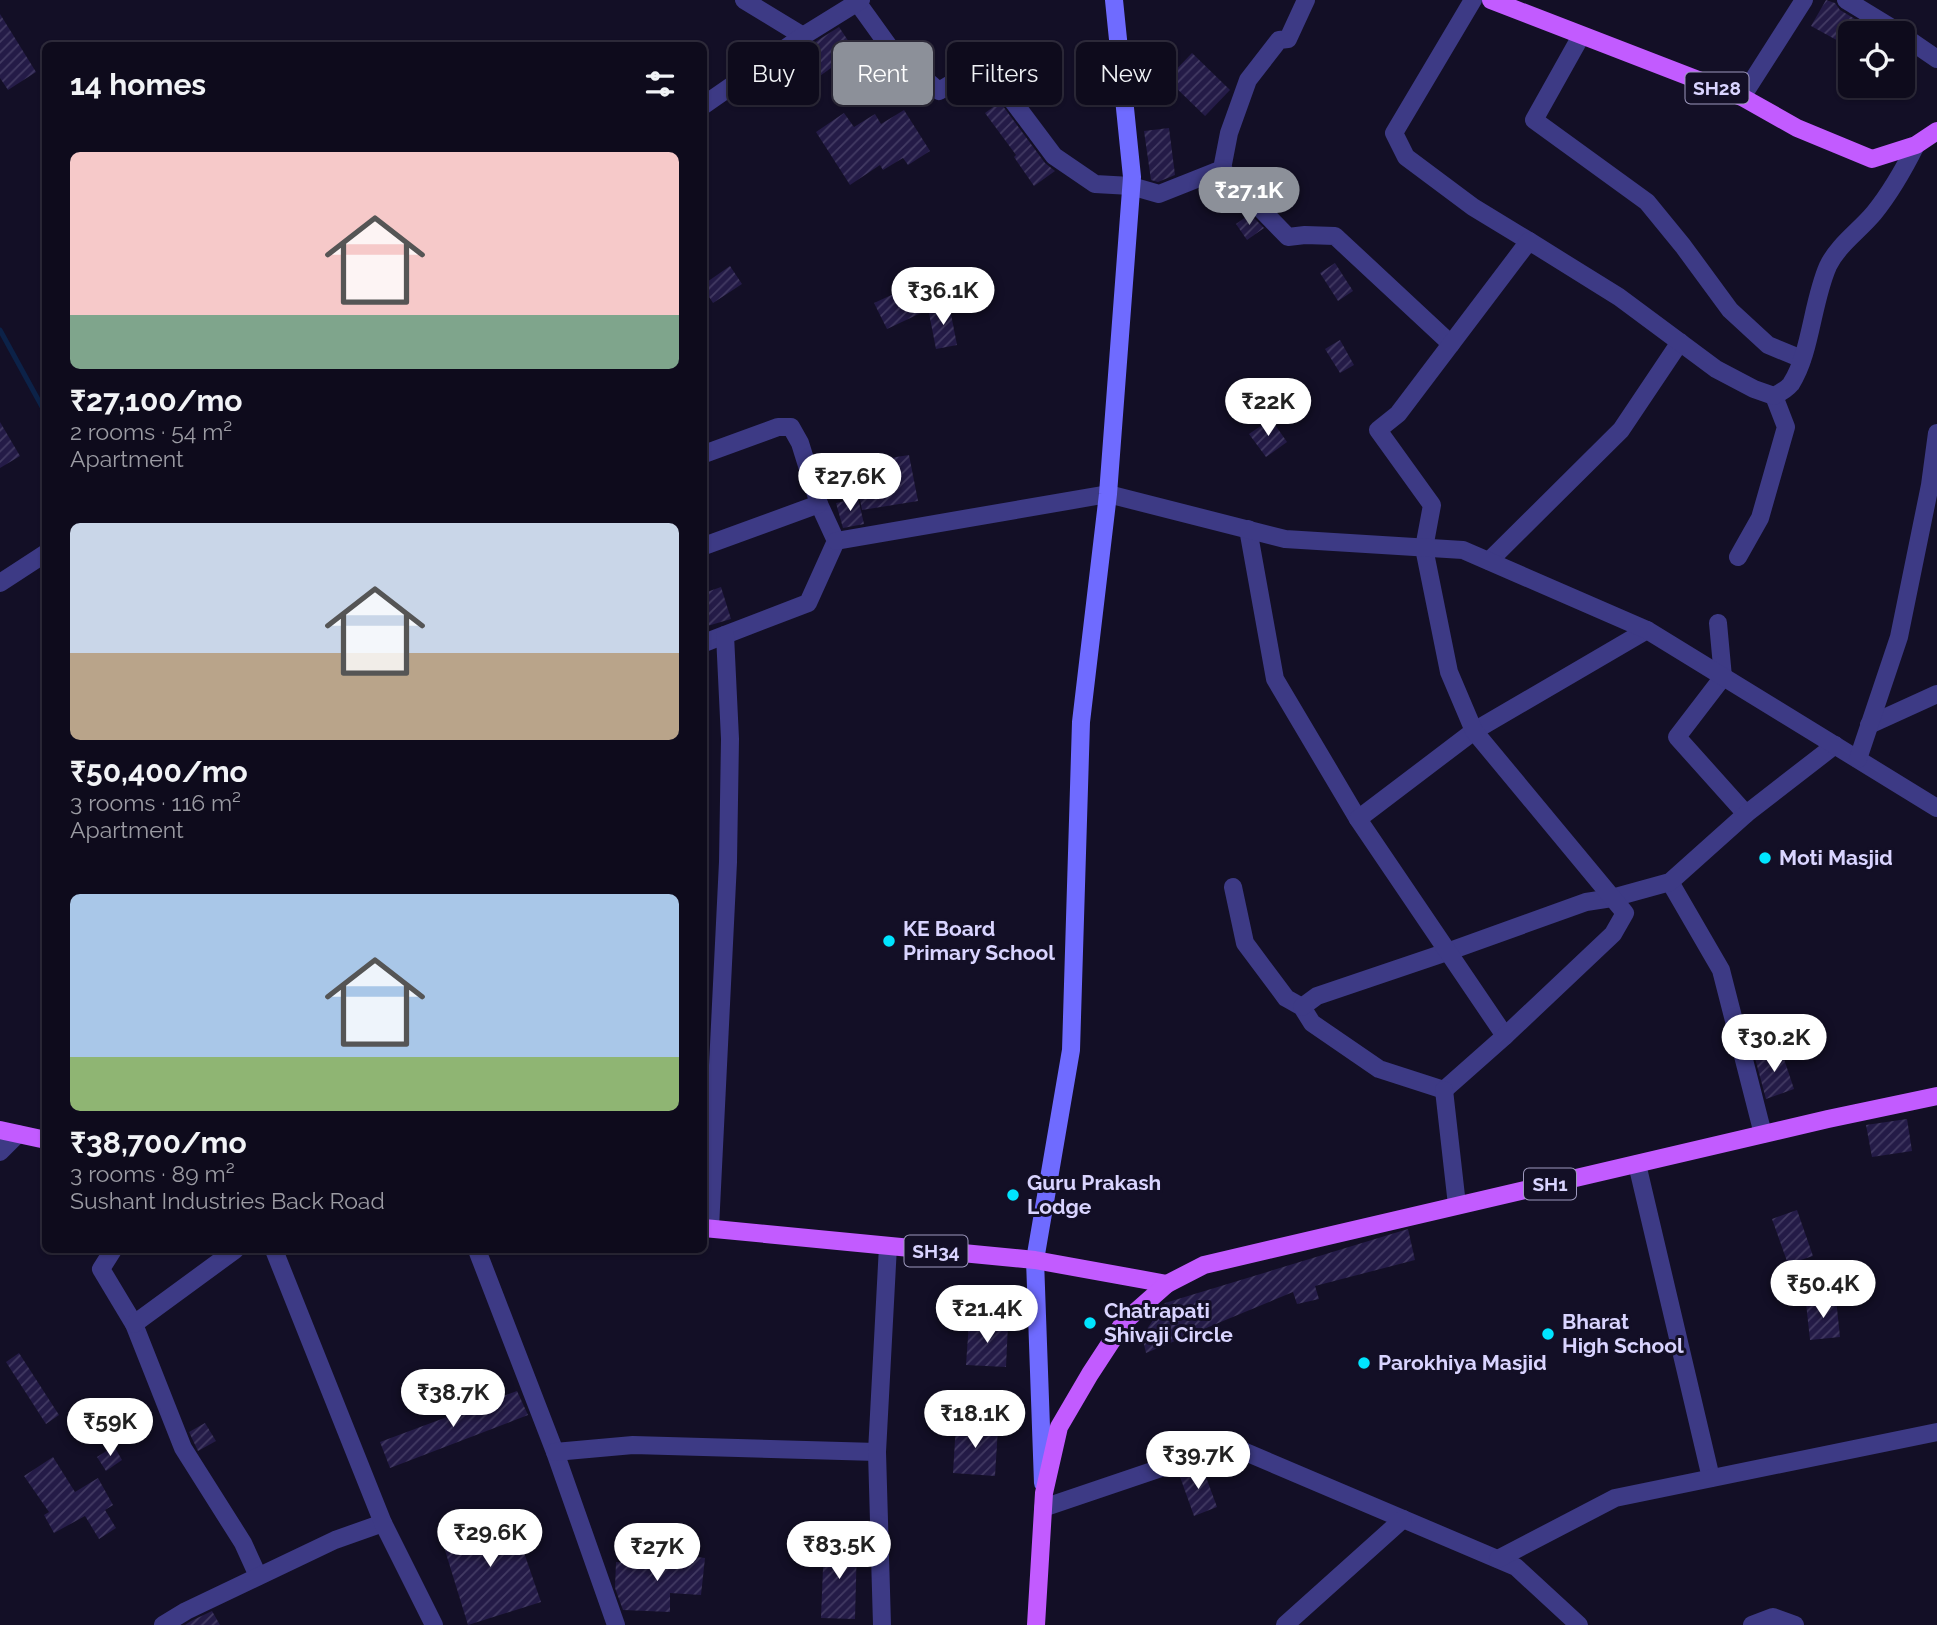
<!DOCTYPE html>
<html lang="en">
<head>
<meta charset="utf-8">
<style>
	body { margin:0; font-family:Raleway,sans-serif; background:#171425; color:#f1f3f6; height:100vh; display:flex; flex-direction:column; font-size:26px; white-space:nowrap }
	* { box-sizing:border-box; margin:0 }
	p { font-size:23px; color:#9b9ba3 }
	.icon { flex:none; width:38px; height:38px; fill:none; stroke:currentColor; stroke-width:2; stroke-linecap:round; stroke-linejoin:round }
	.map { position:relative; flex:1; overflow:hidden }
	.details { position:absolute; left:42px; top:42px; width:665px; height:1211px; display:flex; flex-direction:column; background:#0e0b1c; border-radius:10px; box-shadow:0 2px 5px #0004,0 0 0 2px #2e2b3b }
	.details>* { flex:none }
	.guide { position:absolute; left:728px; top:42px; width:665px; height:63px; display:flex; gap:14px }
	.fabs { position:absolute; left:1838px; top:21px; display:grid; gap:14px }
	.fabs a { display:grid; place-items:center; width:77px; height:77px; border-radius:10px; background:#0e0b1c; box-shadow:0 2px 5px #0004,0 0 0 2px #2e2b3b; font-size:35px }
	.price { position:absolute; translate:-50% -60px; padding:0 16px; border-radius:24px; background:#fff; color:#222; font-size:23px; line-height:46px; filter:drop-shadow(0 2px 4px #0008) }
	.price::after { content:''; position:absolute; left:50%; top:42px; width:21px; height:16px; margin-left:-10px; background:inherit; clip-path:polygon(0 0,100% 0,50% 100%) }
	.price.on { background:#8c9099; color:#fff }
	ul { padding:0; list-style:none }
	li { display:grid; align-content:center; gap:14px; height:371px; padding:0 28px }
	li span { display:grid; place-items:center; height:217px; border-radius:10px; color:#555 }
	li>.icon { margin-inline-start:auto }
	span .icon { width:126px; height:126px; fill:#fffc; stroke-width:1 }
	li b { font-size:30px }
	h2 { display:flex; justify-content:space-between; align-items:center; height:84px; padding:0 28px; font-size:30px }
	.pill { padding:0 24px; border-radius:10px; background:#0e0b1c; box-shadow:0 2px 5px #0004,0 0 0 2px #2e2b3b; font-size:24px; line-height:63px }
	.pill.on { background:#8c9099; color:#fff }
	.map>svg:first-child { display:block }
	.lines { fill:none; stroke-linecap:round; stroke-linejoin:round }
	.stream { stroke:#0c2248; stroke-width:5 }
	.building { fill:url(#building-hatch) }
	.minor { stroke:#3d3a85; stroke-width:18 }
	.tertiary { stroke:#3d3a85; stroke-width:18 }
	.secondary { stroke:#6f6bff; stroke-width:18 }
	.primary { stroke:#c25bff; stroke-width:18 }
	.poi-dot { fill:#00e5ff; stroke:#130f26; stroke-width:2.5 }
	.labels { text-anchor:middle; stroke-width:6; stroke-linejoin:round; paint-order:stroke }
	.shield { fill:#130f26; stroke:#9e99be; stroke-width:2 }
	.shield-label { font-size:19px; font-weight:bold; fill:#d9d4ff }
	.poi-label { font-size:21px; font-weight:bold; fill:#d9d4ff; stroke:#130f26; text-anchor:start }
</style>
</head>
<body>
<div class="map">
<svg width="1937" height="1625" viewBox="0 0 1937 1625">
	<defs>
		<pattern id="building-hatch" width="6" height="6" patternUnits="userSpaceOnUse" patternTransform="scale(1.75)"><rect width="6" height="6" fill="#241b47"/><path d="M-1 1l2-2M0 6l6-6M5 7l2-2" fill="none" stroke="#433b63"/></pattern>
	</defs>
	<rect width="100%" height="100%" fill="#130f26"/>
	<g class="lines">
		<polyline class="stream" points="0,330 46,414"/>
	</g>
	<g class="building">
		<polygon points="1826,0 1835,3 1840,10 1855,19 1842,43 1811,26"/>
		<polygon points="0,14 36,72 8,90 0,78"/>
		<polygon points="839,27 855,51 817,78 799,52"/>
		<polygon points="1192,53 1230,90 1205,116 1167,79"/>
		<polygon points="1000,102 1045,163 1055,171 1034,186 1014,157 1016,155 985,113"/>
		<polygon points="904,110 930,151 908,165 903,158 883,170 880,165 850,185 816,132 844,113 854,127 875,114 881,124"/>
		<polygon points="1169,128 1175,175 1158,182 1151,180 1144,131"/>
		<polygon points="1250,214 1264,228 1247,240 1236,224"/>
		<polygon points="1335,263 1353,291 1338,301 1320,273"/>
		<polygon points="730,266 742,284 713,303 704,289 704,284"/>
		<polygon points="909,287 921,313 887,329 874,303"/>
		<polygon points="949,304 957,345 936,349 928,308"/>
		<polygon points="1340,340 1354,365 1340,373 1325,349"/>
		<polygon points="1271,419 1287,442 1266,457 1249,434"/>
		<polygon points="0,422 20,456 0,468"/>
		<polygon points="909,455 918,501 862,510 853,464"/>
		<polygon points="858,498 864,524 843,528 836,503"/>
		<polygon points="721,587 731,619 704,627 704,593"/>
		<polygon points="1781,1050 1794,1089 1766,1099 1755,1058"/>
		<polygon points="1907,1119 1912,1151 1872,1157 1866,1125"/>
		<polygon points="1797,1210 1813,1256 1788,1264 1772,1219"/>
		<polygon points="1408,1229 1415,1260 1315,1286 1319,1299 1297,1304 1293,1292 1146,1353 1142,1336 1165,1303"/>
		<polygon points="1836,1299 1840,1337 1810,1340 1806,1303"/>
		<polygon points="969,1322 1008,1324 1006,1367 966,1365"/>
		<polygon points="19,1353 59,1415 46,1424 6,1362"/>
		<polygon points="517,1391 528,1415 390,1468 380,1442"/>
		<polygon points="205,1423 216,1441 198,1451 189,1432"/>
		<polygon points="956,1424 998,1428 995,1476 953,1473"/>
		<polygon points="114,1446 122,1460 106,1471 97,1457"/>
		<polygon points="53,1457 75,1492 98,1478 113,1505 105,1510 116,1528 99,1539 85,1516 54,1533 44,1515 49,1512 24,1476"/>
		<polygon points="1202,1466 1217,1507 1194,1516 1179,1474"/>
		<polygon points="510,1512 541,1602 468,1625 440,1534"/>
		<polygon points="824,1543 857,1544 855,1619 821,1618"/>
		<polygon points="681,1555 705,1558 701,1595 670,1593 670,1612 623,1610 615,1588 616,1562 680,1564"/>
		<polygon points="212,1611 220,1625 185,1625 191,1621"/>
	</g>
	<g class="lines">
		<g class="minor">
			<polyline points="744,0 803,36"/>
			<polyline points="1473,0 1394,133 1406,157 1473,207 1529,241"/>
			<polyline points="1846,0 1900,33"/>
			<polyline points="857,2 893,52 939,91 969,73 991,72 1054,156 1095,184 1131,186 1159,194 1222,169 1229,133 1248,80 1279,40 1288,39 1306,0"/>
			<polyline points="1902,35 1937,59"/>
			<polyline points="1581,36 1534,120 1647,202 1683,246 1730,310 1768,345 1802,359"/>
			<polyline points="1742,97 1804,0"/>
			<polyline points="1222,169 1288,237 1305,235 1335,236 1451,344"/>
			<polyline points="704,454 778,427 791,427 800,443 819,504 836,541 808,603 704,643"/>
			<polyline points="1248,529 1275,679 1358,819"/>
			<polyline points="836,541 1108,494"/>
			<polyline points="704,546 819,504"/>
			<polyline points="1738,557 1760,518 1786,427 1774,396"/>
			<polyline points="1489,561 1621,430 1680,342"/>
			<polyline points="1718,623 1723,677 1677,737 1746,814"/>
			<polyline points="1869,725 1937,694"/>
			<polyline points="1670,882 1721,970 1763,1134"/>
			<polyline points="1233,887 1245,943 1286,998 1302,1007 1312,1023 1379,1069 1444,1090"/>
			<polyline points="1302,1007 1317,996 1447,952 1586,902 1612,898 1670,882 1746,814 1835,745"/>
			<polyline points="1505,1036 1358,819 1474,731 1647,630"/>
			<path d="M1444,1090l61,-54 108,-102 12,-21 -151,-182 -25,-59 -25,-124 8,-43 -54,-75 20,-16 131,-173 90,56 97,72 38,20 20,7c6,-3 13,-7 17,-12 20,-31 21,-82 37,-118 10,-21 31,-35 46,-53 17,-21 30,-44 42,-68"/>
			<polyline points="1444,1090 1457,1205"/>
			<polyline points="0,1152 18,1134"/>
			<polyline points="1637,1164 1711,1478"/>
			<polyline points="710,1228 728,862 730,739 725,635"/>
			<polyline points="113,1250 101,1269 134,1324 183,1448 243,1543 258,1576"/>
			<polyline points="477,1250 555,1452 616,1625"/>
			<polyline points="134,1324 235,1250"/>
			<polyline points="555,1452 633,1445 877,1452"/>
			<polyline points="1043,1508 1229,1445 1516,1567 1579,1625"/>
			<polyline points="1498,1559 1615,1498 1937,1432"/>
			<polyline points="163,1625 186,1611 335,1540 383,1523"/>
			<polyline points="882,1625 877,1452 888,1246"/>
			<polyline points="1285,1625 1403,1519"/>
			<polyline points="1752,1625 1773,1617 1795,1625"/>
		</g>
		<g class="tertiary">
			<polyline points="704,105 803,36 861,0"/>
			<polyline points="1108,494 1285,539 1463,550 1647,630 1937,808"/>
			<polyline points="0,583 46,553"/>
			<polyline points="1858,759 1899,637 1930,485 1937,433"/>
			<polyline points="274,1250 383,1523 434,1625"/>
		</g>
		<polyline class="secondary" points="1043,1483 1035,1260 1071,1050 1081,722 1108,494 1132,177 1114,0"/>
		<g class="primary">
			<polyline points="1491,0 1742,97 1797,128 1872,159 1916,145 1937,131"/>
			<polyline points="0,1130 46,1140"/>
			<polyline points="704,1228 1035,1260 1167,1284"/>
			<polyline points="1036,1625 1044,1493 1059,1427 1090,1374 1124,1322 1167,1284 1204,1265 1828,1119 1937,1096"/>
		</g>
	</g>
	<g class="poi-dot">
		<circle cx="1765" cy="858" r="7"/>
		<circle cx="889" cy="941" r="7"/>
		<circle cx="1013" cy="1195" r="7"/>
		<circle cx="1090" cy="1323" r="7"/>
		<circle cx="1548" cy="1334" r="7"/>
		<circle cx="1364" cy="1363" r="7"/>
	</g>
	<g class="labels">
		<g class="shield">
			<rect x="1685.5" y="72.5" width="63" height="31" rx="5"/>
			<rect x="1524" y="1168.5" width="52" height="31" rx="5"/>
			<rect x="904.5" y="1235.5" width="63" height="31" rx="5"/>
		</g>
		<g class="shield-label">
			<text x="1717" y="95">SH28</text>
			<text x="1550" y="1191">SH1</text>
			<text x="936" y="1258">SH34</text>
		</g>
		<g class="poi-label">
			<text x="1779" y="865">Moti Masjid</text>
			<text x="903" y="936">KE Board<tspan x="903" dy="24">Primary School</tspan></text>
			<text x="1027" y="1190">Guru Prakash<tspan x="1027" dy="24">Lodge</tspan></text>
			<text x="1104" y="1318">Chatrapati<tspan x="1104" dy="24">Shivaji Circle</tspan></text>
			<text x="1562" y="1329">Bharat<tspan x="1562" dy="24">High School</tspan></text>
			<text x="1378" y="1370">Parokhiya Masjid</text>
		</g>
	</g>
</svg>
<div class="fabs">
<a><svg class="icon" aria-label="locate" viewBox="0 0 24 24"><circle cx="12" cy="12" r="6"/><path d="M12 2v4M12 18v4M2 12h4M18 12h4"/></svg></a>
</div>
<b class="price on" style="left:1249px;top:227px">₹27.1K</b>
<b class="price" style="left:943px;top:327px">₹36.1K</b>
<b class="price" style="left:1268px;top:438px">₹22K</b>
<b class="price" style="left:850px;top:513px">₹27.6K</b>
<b class="price" style="left:1774px;top:1074px">₹30.2K</b>
<b class="price" style="left:1823px;top:1320px">₹50.4K</b>
<b class="price" style="left:987px;top:1345px">₹21.4K</b>
<b class="price" style="left:453px;top:1429px">₹38.7K</b>
<b class="price" style="left:975px;top:1450px">₹18.1K</b>
<b class="price" style="left:110px;top:1458px">₹59K</b>
<b class="price" style="left:1198px;top:1491px">₹39.7K</b>
<b class="price" style="left:490px;top:1569px">₹29.6K</b>
<b class="price" style="left:839px;top:1581px">₹83.5K</b>
<b class="price" style="left:657px;top:1583px">₹27K</b>
<div class="guide">
<a class="pill">Buy</a>
<a class="pill on">Rent</a>
<a class="pill">Filters</a>
<a class="pill">New</a>
</div>
<section class="details">
<h2>14 homes<svg class="icon" aria-label="filters" viewBox="0 0 24 24"><path d="M4 7h16M4 17h16"/><circle cx="9" cy="7" r="2"/><circle cx="15" cy="17" r="2"/></svg></h2>
<ul>
<li><span style="background:linear-gradient(#f6c9c9 75%,#7fa58c 0)"><svg class="icon" aria-label="home" viewBox="0 0 24 24"><path d="M3 11l9-7 9 7M6 9v11h12V9"/></svg></span><div><b>₹27,100/mo</b><p>2 rooms · 54 m²</p><p>Apartment</p></div></li>
<li><span style="background:linear-gradient(#c9d6e8 60%,#b9a48a 0)"><svg class="icon" aria-label="home" viewBox="0 0 24 24"><path d="M3 11l9-7 9 7M6 9v11h12V9"/></svg></span><div><b>₹50,400/mo</b><p>3 rooms · 116 m²</p><p>Apartment</p></div></li>
<li><span style="background:linear-gradient(#a9c7e8 75%,#8fb573 0)"><svg class="icon" aria-label="home" viewBox="0 0 24 24"><path d="M3 11l9-7 9 7M6 9v11h12V9"/></svg></span><div><b>₹38,700/mo</b><p>3 rooms · 89 m²</p><p>Sushant Industries Back Road</p></div></li>
</ul>
</section>
</div>
</body>
</html>
